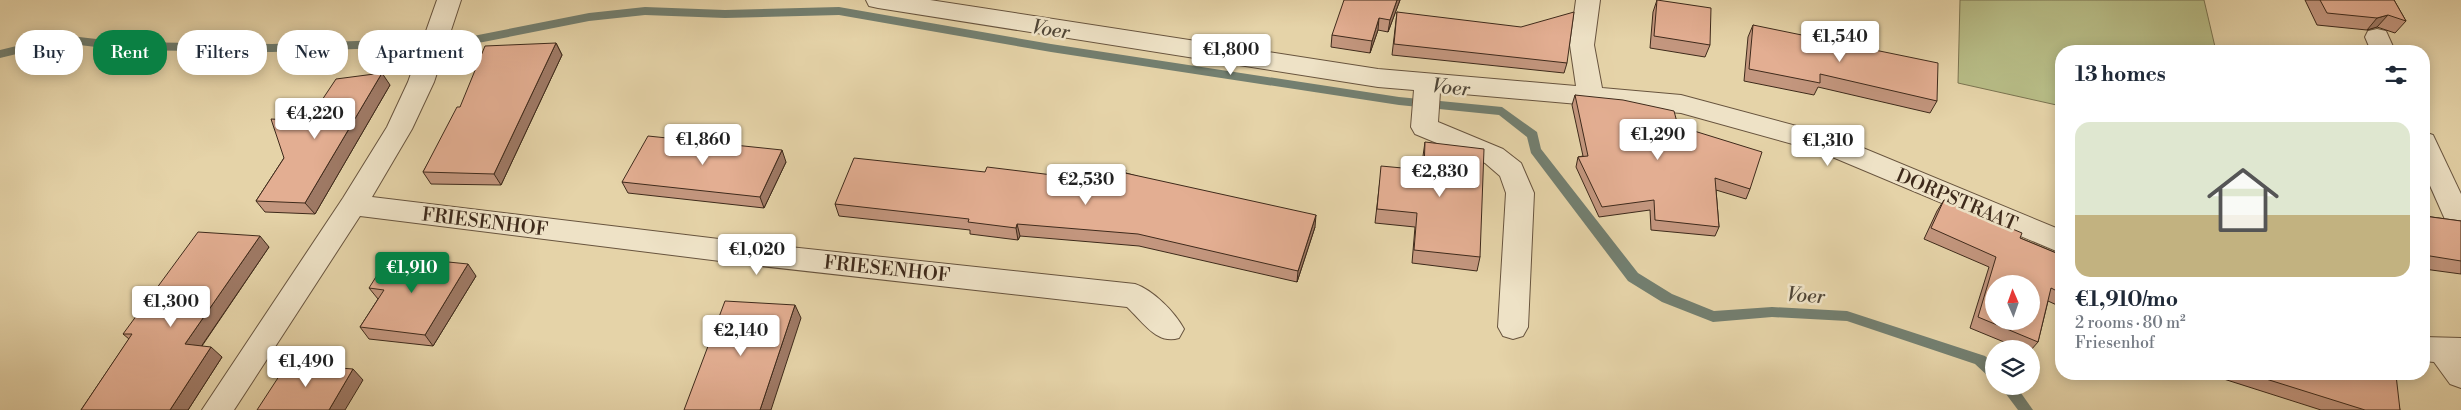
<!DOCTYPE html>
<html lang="en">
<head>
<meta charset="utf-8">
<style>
	body { margin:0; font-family:"Libre Bodoni",serif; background:#f6f6f7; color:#1f2937; height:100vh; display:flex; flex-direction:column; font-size:19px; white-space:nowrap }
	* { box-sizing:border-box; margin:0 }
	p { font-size:16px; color:#747a83 }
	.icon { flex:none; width:28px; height:28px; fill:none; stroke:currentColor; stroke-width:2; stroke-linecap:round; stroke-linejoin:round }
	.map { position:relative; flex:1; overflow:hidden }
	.sheet { position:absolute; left:2055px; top:45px; width:375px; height:335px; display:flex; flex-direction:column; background:#fff; border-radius:20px; box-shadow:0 2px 12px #0003 }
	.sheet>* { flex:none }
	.top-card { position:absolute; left:15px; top:30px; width:475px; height:45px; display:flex; gap:10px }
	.needle { width:32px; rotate:358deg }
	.fabs { position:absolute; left:1985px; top:275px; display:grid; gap:10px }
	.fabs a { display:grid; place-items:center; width:55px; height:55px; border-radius:50%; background:#fff; box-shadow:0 2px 12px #0003; font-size:25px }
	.price { position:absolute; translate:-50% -42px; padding:0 11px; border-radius:5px; background:#fff; color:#222; font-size:16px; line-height:32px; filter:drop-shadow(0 1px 2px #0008) }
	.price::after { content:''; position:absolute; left:50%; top:30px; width:15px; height:11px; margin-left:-8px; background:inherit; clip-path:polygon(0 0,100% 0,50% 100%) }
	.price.on { background:#0b8043; color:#fff }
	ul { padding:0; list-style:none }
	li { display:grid; align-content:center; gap:10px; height:265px; padding:0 20px }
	li span { display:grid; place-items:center; height:155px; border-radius:15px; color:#555 }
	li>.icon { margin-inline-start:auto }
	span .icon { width:90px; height:90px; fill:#fffc; stroke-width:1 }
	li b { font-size:21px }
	h2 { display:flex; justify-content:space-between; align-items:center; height:60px; padding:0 20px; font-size:21px }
	.tag { padding:0 18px; border-radius:20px; background:#fff; box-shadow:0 2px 12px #0003; font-size:18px; line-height:45px }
	.tag.on { background:#0b8043; color:#fff }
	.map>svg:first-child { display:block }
	.green { fill:#b7bc86; stroke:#7a7350 }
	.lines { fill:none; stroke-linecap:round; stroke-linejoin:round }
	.stream { fill:#737f70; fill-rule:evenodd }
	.minor-casing { stroke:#68543e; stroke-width:2 }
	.minor { fill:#eee2c6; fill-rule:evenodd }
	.wall { fill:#c3967e; stroke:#3e2a1b }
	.shaded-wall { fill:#9f7a66; stroke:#3e2a1b }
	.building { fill:#e3ae92; stroke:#3e2a1b; fill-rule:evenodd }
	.labels { text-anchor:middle; stroke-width:5; stroke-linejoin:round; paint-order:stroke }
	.street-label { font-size:19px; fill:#3e2a1b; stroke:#eee2c6 }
	.water-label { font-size:20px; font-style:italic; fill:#504637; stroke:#eee2c6 }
</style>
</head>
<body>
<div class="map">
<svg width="2461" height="410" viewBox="0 0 2461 410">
	<rect width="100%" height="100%" fill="#e5d3a8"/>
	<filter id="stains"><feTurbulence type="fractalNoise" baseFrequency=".004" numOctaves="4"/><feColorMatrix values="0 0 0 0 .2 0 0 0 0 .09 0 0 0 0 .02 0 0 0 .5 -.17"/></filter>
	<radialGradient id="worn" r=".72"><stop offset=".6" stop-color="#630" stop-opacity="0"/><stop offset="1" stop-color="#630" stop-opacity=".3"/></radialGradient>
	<polygon class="green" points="1960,0 2204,0 2216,51 2061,51 2061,106 1958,83"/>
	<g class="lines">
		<g class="stream">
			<polygon points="645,7 725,10 839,7 1051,44 1399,97 1502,107 1537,132 1541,149 1638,273 1672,294 1714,311 1772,307 1847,311 1985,356 1994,364 1994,379 1989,377 1975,364 1847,321 1772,317 1713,322 1662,302 1628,281 1531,153 1527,137 1499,115 1399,105 1051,52 839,15 725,18 645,15 589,21 468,45 272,52 122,50 62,43 0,58 0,50 62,35 122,42 272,44 468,37 589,13"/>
			<polygon points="2000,386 2016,386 2033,410 2018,410"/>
		</g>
		<g class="minor-casing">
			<g id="minor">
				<path d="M437,0h24l-27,82 -22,47 -40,68 380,46 383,41c18,6 40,28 49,45l-5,9c-22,7 -36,-16 -52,-31l-375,-42 -392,-49 -126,194h-32l141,-212 44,-71 21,-45z"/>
				<polygon points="866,0 930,0 1378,69 1576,86 1570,45 1576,0 1600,0 1594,45 1602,88 1681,95 1834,136 2061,230 2061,253 1818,151 1681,113 1440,92 1438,122 1503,149 1521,163 1524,170 1534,193 1528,327 1523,336 1513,339 1503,336 1498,327 1506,193 1500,176 1485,163 1415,134 1411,127 1414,90 1378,87 878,8 869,6"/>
				<polygon points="2377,29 2386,31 2395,51 2371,51 2365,37 2368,31"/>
				<polygon points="2424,132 2433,135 2461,194 2461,236 2451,233 2424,172"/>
				<polygon points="2424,337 2461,338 2461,388 2450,384 2434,362 2424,361"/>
			</g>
		</g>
		<use href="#minor" class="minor"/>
	</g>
	<g class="wall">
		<polygon points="1400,0 1388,32 1378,30 1370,53 1331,47 1332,35"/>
		<polygon points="1657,0 1710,45 1705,57 1650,48 1653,12"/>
		<polygon points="2305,0 2394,0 2406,21 2395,33 2377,27 2367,30 2317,25"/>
		<polygon points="1397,12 1567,63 1564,73 1392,55"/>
		<polygon points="1753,25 1937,101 1930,113 1818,87 1814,95 1744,81 1748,37"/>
		<polygon points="556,43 562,55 501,185 431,184 423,172 460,107"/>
		<polygon points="390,85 315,214 265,212 256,201 308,121"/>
		<polygon points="1575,95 1678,126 1750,189 1746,199 1716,190 1719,227 1715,236 1651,230 1650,210 1599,217 1576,167 1578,157 1583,156 1572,105"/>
		<polygon points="1425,142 1480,257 1477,271 1412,263 1415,227 1375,223 1380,180 1422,170 1423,156"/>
		<polygon points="786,162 764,208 628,193 622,182"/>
		<polygon points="1126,173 1315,227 1297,282 1139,246 1020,236 1018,240 970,234 970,230 839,216 835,204 1069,177"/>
		<polygon points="1944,200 2020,238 2061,255 2061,307 2048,301 2038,342 2031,350 2031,349 2021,349 1970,328 1989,267 1924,239 1937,211"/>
		<polygon points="2424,216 2461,221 2461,274 2424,269"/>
		<polygon points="269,247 202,346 222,357 188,410 81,410 129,339 123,334"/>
		<polygon points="476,276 433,346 369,339 360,327 378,299 369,288"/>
		<polygon points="2208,374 2391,374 2400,410 2321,410"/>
	</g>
	<g class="shaded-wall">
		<polygon points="1397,0 1400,0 1388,32 1390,20"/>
		<polygon points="2388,15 2377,27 2367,30 2377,18"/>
		<polygon points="1379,18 1378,30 1370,53 1372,41"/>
		<polygon points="556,43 562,55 501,185 494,174"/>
		<polygon points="382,73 390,85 315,214 305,203"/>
		<polygon points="782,150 786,162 764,208 760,197"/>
		<polygon points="1316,215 1315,227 1297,282 1298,271"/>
		<polygon points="1017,224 1020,236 1018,240 1016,228"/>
		<polygon points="260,236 269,247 196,354 185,344"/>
		<polygon points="468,264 476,276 433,346 425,335"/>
		<polygon points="795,305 801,318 771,410 760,410"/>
		<polygon points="211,347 222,357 188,410 170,410"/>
		<polygon points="353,369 363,380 345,410 329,410"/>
	</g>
	<g class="building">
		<polygon points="1344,0 1397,0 1390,20 1379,18 1372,41 1332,35"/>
		<polygon points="1657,0 1711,8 1710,45 1654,36"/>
		<polygon points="2320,0 2394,0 2406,21 2388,15 2377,18 2327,13"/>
		<polygon points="1397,12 1521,27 1574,12 1567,63 1394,44"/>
		<polygon points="1753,25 1938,63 1937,101 1820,74 1820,83 1749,69"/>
		<polygon points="556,43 494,174 423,172 457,107 460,107 485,46"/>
		<polygon points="382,73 305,203 256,201 284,158 271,119 308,121 336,79"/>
		<polygon points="1575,95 1623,100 1674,111 1678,126 1762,152 1750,189 1715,178 1719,227 1655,220 1654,200 1602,207 1578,157 1588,156"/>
		<polygon points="648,136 782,150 760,197 622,182"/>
		<polygon points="1425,142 1484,149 1480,257 1414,250 1417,213 1377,209 1381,166 1424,170"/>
		<polygon points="854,158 985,172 987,167 1069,177 1072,166 1126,170 1125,173 1316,215 1298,271 1138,234 1017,224 1016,228 968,222 969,219 835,204"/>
		<path d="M1944,200l78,33 -2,5 41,17v38l-10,-5 -13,54 -60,-25 18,-60 -65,-29zM1994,284h37v37h-37z"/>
		<polygon points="2424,216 2461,221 2461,261 2424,255"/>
		<polygon points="198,232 260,236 185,344 211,347 170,410 81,410 132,334 123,334"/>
		<polygon points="389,256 468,264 425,335 360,327 384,290 369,288"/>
		<polygon points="725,301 795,305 760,410 684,410"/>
		<polygon points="287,364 353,369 329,410 257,410"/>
		<polygon points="2250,374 2391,374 2396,375 2400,410 2365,410"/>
	</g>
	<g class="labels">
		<g class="street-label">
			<text transform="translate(1957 199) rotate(23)" y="7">DORPSTRAAT</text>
			<text transform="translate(485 221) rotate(7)" y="7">FRIESENHOF</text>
			<text transform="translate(887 268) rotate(6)" y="7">FRIESENHOF</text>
		</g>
		<g class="water-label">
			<text transform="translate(1051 29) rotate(9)" y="7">Voer</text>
			<text transform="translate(1451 87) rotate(6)" y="7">Voer</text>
			<text transform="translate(1806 295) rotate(4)" y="7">Voer</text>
		</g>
	</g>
	<rect width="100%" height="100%" filter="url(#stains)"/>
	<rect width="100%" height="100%" fill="url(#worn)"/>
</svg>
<div class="fabs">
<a><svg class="needle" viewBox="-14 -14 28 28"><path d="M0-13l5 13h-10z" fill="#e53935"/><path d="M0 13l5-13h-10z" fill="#747a83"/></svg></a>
<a><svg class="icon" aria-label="layers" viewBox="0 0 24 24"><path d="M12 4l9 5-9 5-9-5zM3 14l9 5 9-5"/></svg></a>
</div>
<b class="price" style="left:1840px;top:63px">€1,540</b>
<b class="price" style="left:1231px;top:76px">€1,800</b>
<b class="price" style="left:315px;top:140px">€4,220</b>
<b class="price" style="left:1658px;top:161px">€1,290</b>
<b class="price" style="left:703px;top:166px">€1,860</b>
<b class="price" style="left:1828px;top:167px">€1,310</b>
<b class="price" style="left:1440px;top:198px">€2,830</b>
<b class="price" style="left:1086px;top:206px">€2,530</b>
<b class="price" style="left:757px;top:276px">€1,020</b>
<b class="price on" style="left:412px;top:294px">€1,910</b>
<b class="price" style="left:171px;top:328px">€1,300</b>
<b class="price" style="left:741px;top:357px">€2,140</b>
<b class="price" style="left:306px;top:388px">€1,490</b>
<div class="top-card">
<a class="tag">Buy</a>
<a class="tag on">Rent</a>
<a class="tag">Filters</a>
<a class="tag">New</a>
<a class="tag">Apartment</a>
</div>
<section class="sheet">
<h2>13 homes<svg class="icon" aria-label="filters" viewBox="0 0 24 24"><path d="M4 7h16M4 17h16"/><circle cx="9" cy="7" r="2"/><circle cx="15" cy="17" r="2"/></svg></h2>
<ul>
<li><span style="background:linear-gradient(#dfe7d0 60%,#c2b280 0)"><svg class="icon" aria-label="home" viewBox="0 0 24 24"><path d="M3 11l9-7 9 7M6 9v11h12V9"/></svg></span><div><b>€1,910/mo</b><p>2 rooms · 80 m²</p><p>Friesenhof</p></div></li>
</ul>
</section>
</div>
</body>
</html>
